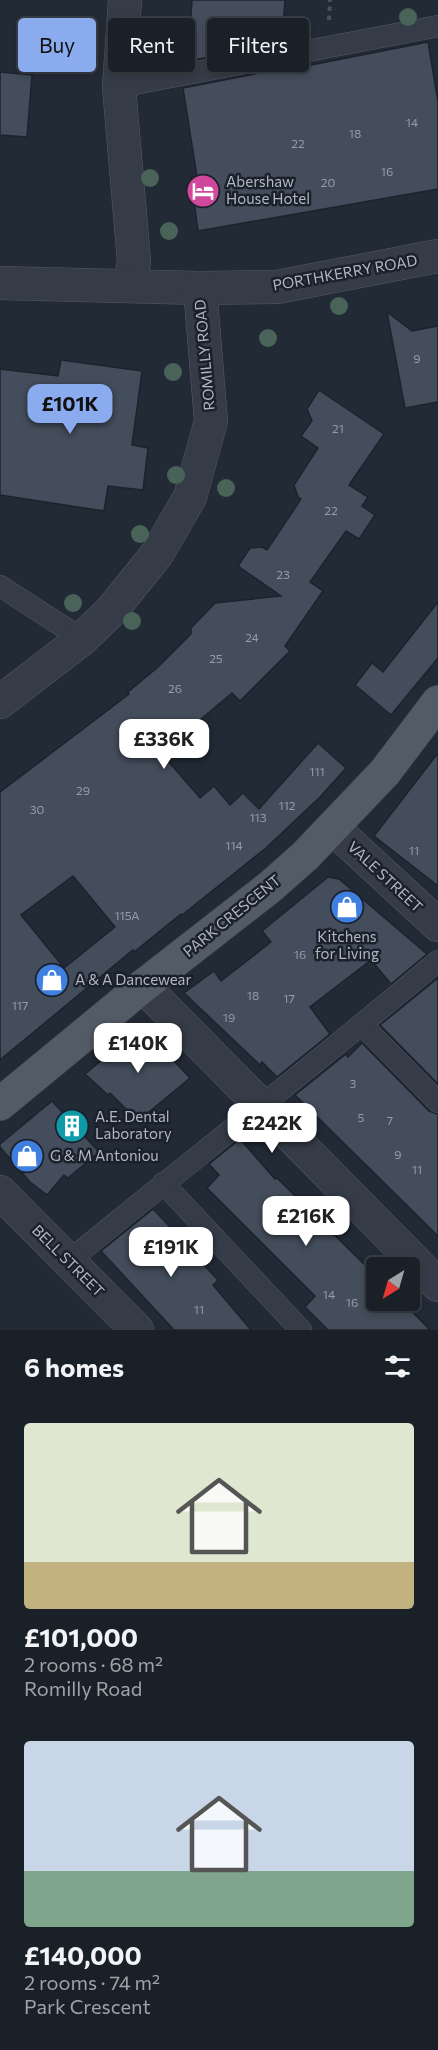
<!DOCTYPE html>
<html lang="en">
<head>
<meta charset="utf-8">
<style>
	body { margin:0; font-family:Commissioner,sans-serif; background:#232830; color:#f1f3f6; height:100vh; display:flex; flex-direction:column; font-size:22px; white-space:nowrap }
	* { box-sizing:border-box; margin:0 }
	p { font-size:20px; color:#9fa3a8 }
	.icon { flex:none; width:33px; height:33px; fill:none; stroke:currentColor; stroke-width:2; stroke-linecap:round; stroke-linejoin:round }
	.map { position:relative; height:1330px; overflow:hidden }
	.details { display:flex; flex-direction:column; background:#1a2028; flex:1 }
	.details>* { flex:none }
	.guide { position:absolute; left:18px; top:18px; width:402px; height:54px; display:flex; gap:12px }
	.needle { width:39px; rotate:217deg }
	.buttons { position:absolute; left:366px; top:1257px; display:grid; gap:12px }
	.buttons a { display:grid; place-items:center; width:54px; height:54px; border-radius:6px; background:#1a2028; box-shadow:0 3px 9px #0003,0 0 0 2px #383e45; font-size:30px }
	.price { position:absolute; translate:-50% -51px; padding:0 14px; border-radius:12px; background:#fff; color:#222; font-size:20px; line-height:39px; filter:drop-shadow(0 2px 3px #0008) }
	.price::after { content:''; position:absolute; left:50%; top:36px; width:18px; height:14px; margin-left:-9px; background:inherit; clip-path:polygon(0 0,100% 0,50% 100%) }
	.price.selected { background:#8aacef; color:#111 }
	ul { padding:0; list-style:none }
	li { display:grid; align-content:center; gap:12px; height:318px; padding:0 24px }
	li span { display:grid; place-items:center; height:186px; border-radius:6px; color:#555 }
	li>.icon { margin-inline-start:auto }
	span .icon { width:108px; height:108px; fill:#fffc; stroke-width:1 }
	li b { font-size:26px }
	h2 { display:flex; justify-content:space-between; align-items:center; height:72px; padding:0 24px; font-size:26px }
	.pill { padding:0 21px; border-radius:6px; background:#1a2028; box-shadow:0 3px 9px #0003,0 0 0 2px #383e45; font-size:21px; line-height:54px }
	.pill.selected { background:#8aacef; color:#111 }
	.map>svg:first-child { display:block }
	.building { fill:#444d5b; stroke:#1d232d; stroke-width:1.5; fill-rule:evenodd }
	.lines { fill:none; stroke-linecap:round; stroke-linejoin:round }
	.service-casing { stroke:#535a65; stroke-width:22 }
	.minor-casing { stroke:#535a65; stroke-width:34 }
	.primary-casing { stroke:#3f4550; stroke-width:34 }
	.path { stroke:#445357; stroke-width:4; stroke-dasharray:4.5 4.5; stroke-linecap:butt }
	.service { stroke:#353c47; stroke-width:21 }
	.minor { stroke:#353c47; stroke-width:33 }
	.primary { stroke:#535b67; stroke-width:33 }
	.tree { fill:#496358 }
	.labels { text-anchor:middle; stroke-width:5; stroke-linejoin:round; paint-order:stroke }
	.number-label { font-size:12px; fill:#959ca9 }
	.poi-label { font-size:15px; fill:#b0b7c3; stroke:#1b212b; text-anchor:start }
	.street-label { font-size:15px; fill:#b0b7c3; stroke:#1b212b }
</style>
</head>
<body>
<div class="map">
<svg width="438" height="1330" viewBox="0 0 438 1330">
	<rect width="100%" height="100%" fill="#222a36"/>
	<g class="building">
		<polygon points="192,0 285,0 282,43 188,61"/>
		<polygon points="428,42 438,102 438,189 198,231 191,177 197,177 183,88 280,69 280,71"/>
		<polygon points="0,72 32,75 27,137 0,135"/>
		<polygon points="387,312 412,331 438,326 438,402 405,408"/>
		<polygon points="61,360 142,371 132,445 148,448 143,490 108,486 104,511 0,495 0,369 58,376"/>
		<path d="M319,390l65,44 -35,51 19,12 -6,9 13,9 -16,24 -13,-8 -36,51 13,9 -38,55 5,5 -50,50 -8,-8 -57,48 1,1 -14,12 38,44 14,-12 16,19 13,-12 16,16 59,-66 28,25 -26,29 -54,51 -84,67 -1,-1 -47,38 -1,-2 -133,110v-268l129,-98 -1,-2 30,-25 33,-33v-6l24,-25 66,-7 -43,-30 12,-18 12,-1 5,3 34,-51 -3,-2 -4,-12 24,-37 -17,-12 11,-15 -5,-12zM73,876l42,51 -51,41 -43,-53z"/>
		<polygon points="438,602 438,658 391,715 355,685 372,663 383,672"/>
		<polygon points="438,753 438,886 374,836"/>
		<polygon points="328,877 339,879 427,954 391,984 371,960 310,1007 330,1034 277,1077 262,1062 260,1065 184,993 214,971 221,981 271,942 262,931"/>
		<polygon points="438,978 438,1084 380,1025"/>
		<polygon points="142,1027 190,1078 138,1121 110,1093 108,1095 85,1074"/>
		<polygon points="362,1043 429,1111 438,1114 438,1236 295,1095 346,1054 348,1057"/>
		<polygon points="52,1101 99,1152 68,1178 64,1175 47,1195 30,1182 0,1147 0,1144"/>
		<polygon points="240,1139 275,1179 277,1178 376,1276 376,1300 401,1300 430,1330 328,1330 305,1307 315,1296 207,1188 219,1175 209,1164"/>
		<polygon points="153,1209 170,1227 169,1228 218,1280 213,1285 251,1330 174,1330 101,1251"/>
	</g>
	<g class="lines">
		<g class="service-casing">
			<g id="service">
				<polyline points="119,87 438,26"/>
				<polyline points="0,586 82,639"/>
				<polyline points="362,1025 438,1102"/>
				<polyline points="163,1183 301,1330"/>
				<path d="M69,1261c123,-101 248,-198 369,-300"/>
			</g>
		</g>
		<g class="minor-casing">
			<g id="minor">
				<polyline points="125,0 119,87 134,261 130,286"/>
				<polyline points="0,283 200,288 277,287 438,256"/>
				<polyline points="0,702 82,639 111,611 157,554 190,497 211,421 200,288"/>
				<polyline points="333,828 438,925"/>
				<polyline points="143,986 438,1285"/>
				<polyline points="0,1192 137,1330"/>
			</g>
		</g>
		<g class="primary-casing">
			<polyline id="primary" points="0,1104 143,986 270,887 305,856 385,772 438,702"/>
		</g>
		<polyline class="path" points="329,20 330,0"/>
		<use href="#service" class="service"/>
		<use href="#minor" class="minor"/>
		<use href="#primary" class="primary"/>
	</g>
	<g class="tree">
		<circle cx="408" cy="17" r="9"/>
		<circle cx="150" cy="178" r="9"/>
		<circle cx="169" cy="231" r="9"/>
		<circle cx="339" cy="306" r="9"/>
		<circle cx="268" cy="338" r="9"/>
		<circle cx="173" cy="372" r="9"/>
		<circle cx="176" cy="475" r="9"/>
		<circle cx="226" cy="488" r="9"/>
		<circle cx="140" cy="534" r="9"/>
		<circle cx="73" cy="603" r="9"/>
		<circle cx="132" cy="621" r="9"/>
	</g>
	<defs>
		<g id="hotel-disc" transform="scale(1.725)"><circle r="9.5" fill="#d1479c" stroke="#1b212b"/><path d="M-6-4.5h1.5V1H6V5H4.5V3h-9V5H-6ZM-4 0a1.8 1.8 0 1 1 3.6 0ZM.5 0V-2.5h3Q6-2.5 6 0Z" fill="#fff"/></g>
		<g id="shop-disc" transform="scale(1.725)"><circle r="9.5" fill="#3f7fe0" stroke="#1b212b"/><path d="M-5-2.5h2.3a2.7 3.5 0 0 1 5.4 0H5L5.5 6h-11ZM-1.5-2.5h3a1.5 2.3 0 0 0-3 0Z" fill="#fff"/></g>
		<g id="building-disc" transform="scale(1.725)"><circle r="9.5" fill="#0f9aa8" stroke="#1b212b"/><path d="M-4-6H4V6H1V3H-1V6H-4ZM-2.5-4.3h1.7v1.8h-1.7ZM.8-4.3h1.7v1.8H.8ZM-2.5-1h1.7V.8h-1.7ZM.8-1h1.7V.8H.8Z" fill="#fff"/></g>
	</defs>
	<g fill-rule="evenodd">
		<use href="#hotel-disc" x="203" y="191"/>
		<use href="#shop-disc" x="347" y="907"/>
		<use href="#shop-disc" x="52" y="980"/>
		<use href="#building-disc" x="72" y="1126"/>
		<use href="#shop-disc" x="27" y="1156"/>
	</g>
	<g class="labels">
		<g class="number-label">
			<text x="412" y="127">14</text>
			<text x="355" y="138">18</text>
			<text x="298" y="148">22</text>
			<text x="387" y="176">16</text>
			<text x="328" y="187">20</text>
			<text x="417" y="363">9</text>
			<text x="338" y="433">21</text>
			<text x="331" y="515">22</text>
			<text x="283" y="579">23</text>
			<text x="252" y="642">24</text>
			<text x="216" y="663">25</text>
			<text x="175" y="693">26</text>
			<text x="317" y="776">111</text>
			<text x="83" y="795">29</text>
			<text x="287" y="810">112</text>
			<text x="37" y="814">30</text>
			<text x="258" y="822">113</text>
			<text x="234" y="850">114</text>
			<text x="414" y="855">11</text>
			<text x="127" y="920">115A</text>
			<text x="300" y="959">16</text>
			<text x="253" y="1000">18</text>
			<text x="289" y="1003">17</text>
			<text x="20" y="1010">117</text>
			<text x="229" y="1022">19</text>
			<text x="353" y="1088">3</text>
			<text x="361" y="1122">5</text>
			<text x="390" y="1125">7</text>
			<text x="398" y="1159">9</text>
			<text x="417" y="1174">11</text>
			<text x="329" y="1299">14</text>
			<text x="352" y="1307">16</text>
			<text x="199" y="1314">11</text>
		</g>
		<g class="poi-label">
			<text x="226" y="187">Abershaw<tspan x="226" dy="17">House Hotel</tspan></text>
			<text x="347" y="942" text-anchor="middle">Kitchens<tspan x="347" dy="17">for Living</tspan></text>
			<text x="75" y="985">A &amp; A Dancewear</text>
			<text x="95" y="1122">A.E. Dental<tspan x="95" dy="17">Laboratory</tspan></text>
			<text x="50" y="1161">G &amp; M Antoniou</text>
		</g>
		<g class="street-label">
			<text transform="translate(345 273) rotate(-10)" y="5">PORTHKERRY ROAD</text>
			<text transform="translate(205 355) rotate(-95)" y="5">ROMILLY ROAD</text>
			<text transform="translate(385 877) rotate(43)" y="5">VALE STREET</text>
			<text transform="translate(232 916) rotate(-39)" y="5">PARK CRESCENT</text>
			<text transform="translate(68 1261) rotate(45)" y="5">BELL STREET</text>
		</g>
	</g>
</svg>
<div class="buttons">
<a><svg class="needle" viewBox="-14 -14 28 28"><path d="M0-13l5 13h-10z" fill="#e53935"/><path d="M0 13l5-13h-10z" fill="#9fa3a8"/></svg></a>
</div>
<b class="price selected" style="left:70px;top:435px">£101K</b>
<b class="price" style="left:164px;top:770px">£336K</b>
<b class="price" style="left:138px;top:1074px">£140K</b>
<b class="price" style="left:272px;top:1154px">£242K</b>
<b class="price" style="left:306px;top:1247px">£216K</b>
<b class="price" style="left:171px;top:1278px">£191K</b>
<div class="guide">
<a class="pill selected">Buy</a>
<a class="pill">Rent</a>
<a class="pill">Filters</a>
</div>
</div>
<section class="details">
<h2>6 homes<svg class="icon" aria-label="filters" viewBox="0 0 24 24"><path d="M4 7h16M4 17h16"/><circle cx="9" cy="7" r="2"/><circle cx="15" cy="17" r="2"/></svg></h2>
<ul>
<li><span style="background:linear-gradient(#dfe7d0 75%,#c2b280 0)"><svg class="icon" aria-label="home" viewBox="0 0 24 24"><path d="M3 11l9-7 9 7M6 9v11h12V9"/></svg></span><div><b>£101,000</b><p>2 rooms · 68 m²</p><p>Romilly Road</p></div></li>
<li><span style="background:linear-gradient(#c9d6e8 70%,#7fa58c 0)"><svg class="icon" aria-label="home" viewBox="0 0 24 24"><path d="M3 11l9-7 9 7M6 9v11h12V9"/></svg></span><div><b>£140,000</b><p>2 rooms · 74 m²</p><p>Park Crescent</p></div></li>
</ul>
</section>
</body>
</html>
